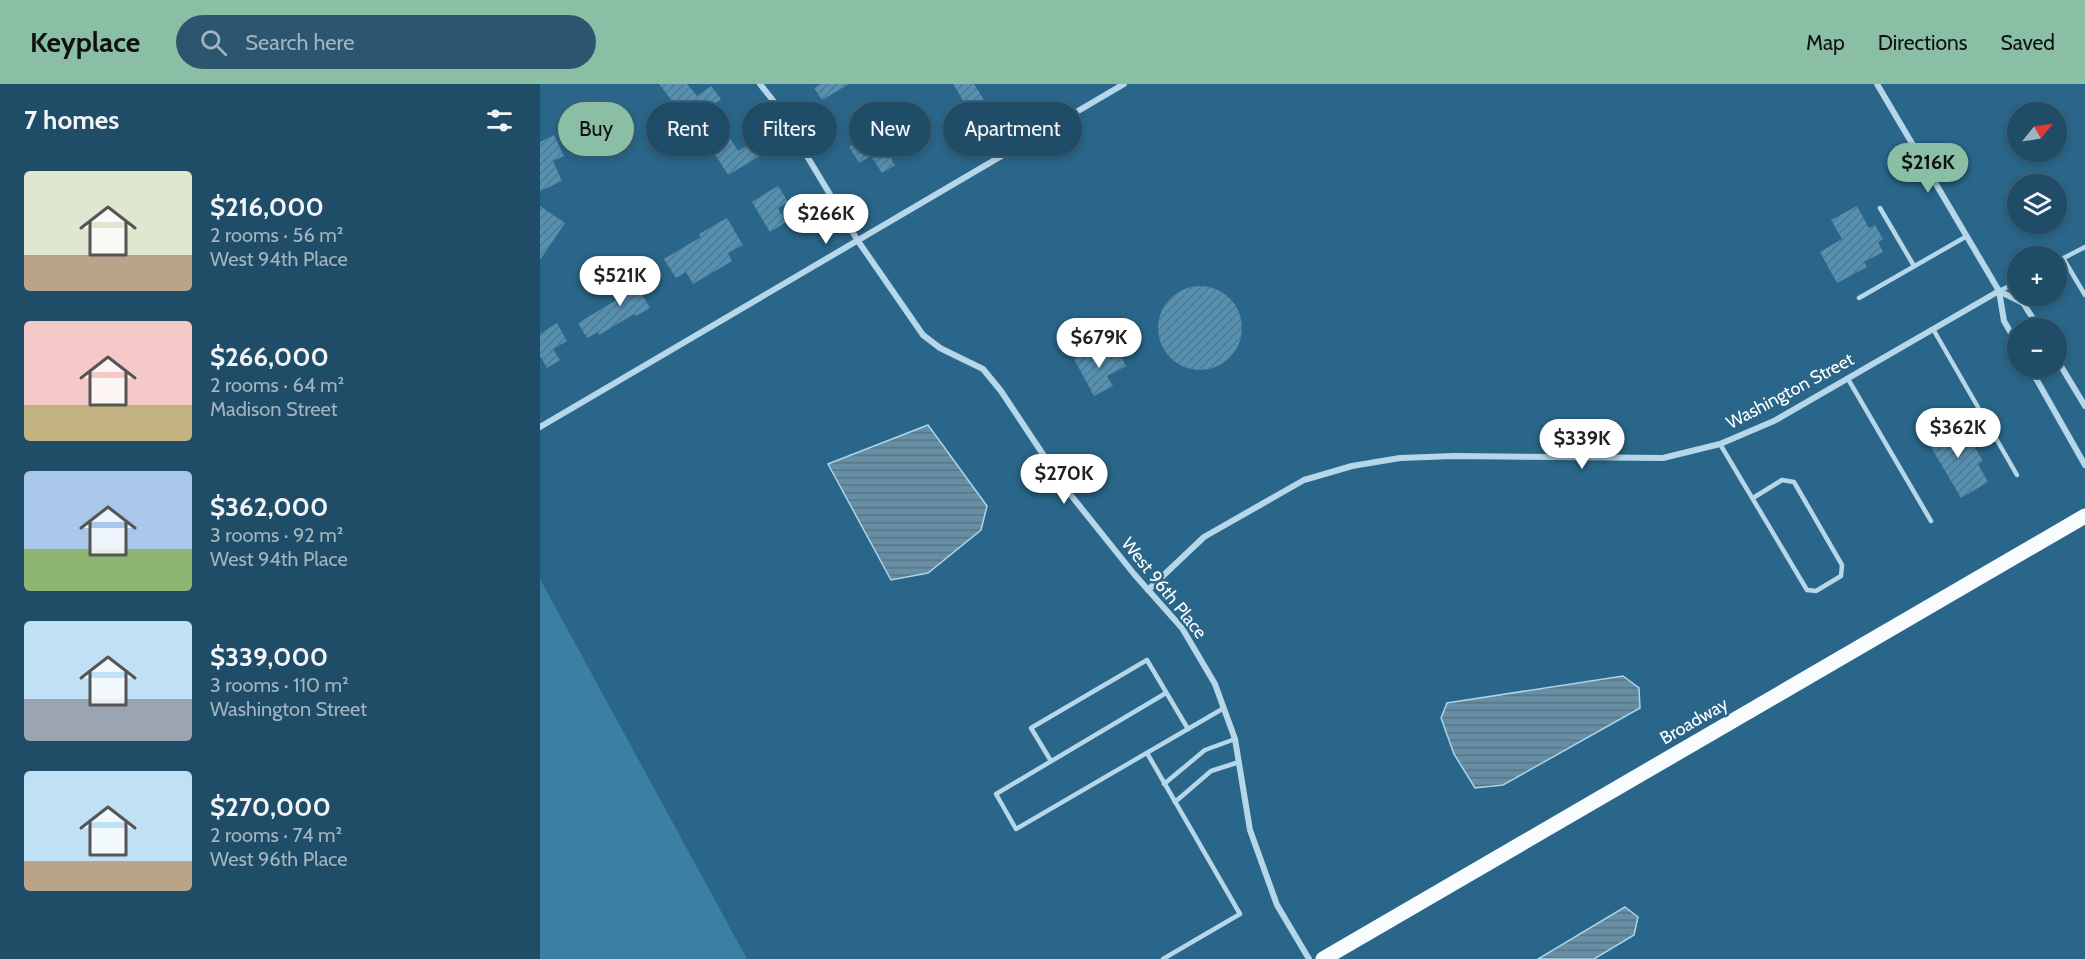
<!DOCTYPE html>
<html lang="en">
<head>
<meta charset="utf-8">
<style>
	body { margin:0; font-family:Cabin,sans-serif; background:#2c5670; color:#f1f3f6; height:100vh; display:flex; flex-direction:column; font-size:22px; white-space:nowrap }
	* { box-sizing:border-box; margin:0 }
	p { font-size:20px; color:#a1b4c0 }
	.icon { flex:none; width:33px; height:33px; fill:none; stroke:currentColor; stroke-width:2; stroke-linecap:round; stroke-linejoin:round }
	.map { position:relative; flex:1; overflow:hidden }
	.drawer { display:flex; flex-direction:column; background:#1f4c67; width:540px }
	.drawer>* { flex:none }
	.banner { position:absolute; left:18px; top:18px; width:570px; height:54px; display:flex; gap:12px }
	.needle { width:39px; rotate:60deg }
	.buttons { position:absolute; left:1467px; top:18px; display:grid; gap:12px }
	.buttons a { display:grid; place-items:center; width:60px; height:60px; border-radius:50%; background:#1f4c67; box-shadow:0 3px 9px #0003,0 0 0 2px #3c637b; font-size:30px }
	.price { position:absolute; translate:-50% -51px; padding:0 14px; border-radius:21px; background:#fff; color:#222; font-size:20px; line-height:39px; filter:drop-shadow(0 2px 3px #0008) }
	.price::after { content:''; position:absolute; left:50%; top:36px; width:18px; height:14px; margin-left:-9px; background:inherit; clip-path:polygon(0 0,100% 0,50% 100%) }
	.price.current { background:#8abfa5; color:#111 }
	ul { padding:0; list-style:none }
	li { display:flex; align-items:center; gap:18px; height:150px; padding:0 24px }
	li span { display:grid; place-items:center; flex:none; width:168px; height:120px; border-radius:6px; color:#555 }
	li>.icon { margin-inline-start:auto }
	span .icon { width:72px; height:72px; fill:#fffc; stroke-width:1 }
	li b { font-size:26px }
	h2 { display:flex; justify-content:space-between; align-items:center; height:72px; padding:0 24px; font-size:26px }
	.chip { padding:0 21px; border-radius:27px; background:#1f4c67; box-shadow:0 3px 9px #0003,0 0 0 2px #3c637b; font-size:21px; line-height:54px }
	.chip.current { background:#8abfa5; color:#111 }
	header { display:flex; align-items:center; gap:36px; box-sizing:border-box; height:84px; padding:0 30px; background:#8abfa5; color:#111 }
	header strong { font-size:28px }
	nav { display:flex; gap:33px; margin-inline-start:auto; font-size:21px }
	.search { width:420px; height:54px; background:#2c5670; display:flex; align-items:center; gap:15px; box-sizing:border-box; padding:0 21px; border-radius:33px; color:#a1b4c0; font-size:22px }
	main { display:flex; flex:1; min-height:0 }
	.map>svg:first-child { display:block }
	.grass { fill:#3b80a3 }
	.water { fill:url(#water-rules); stroke:#abd4e9; stroke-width:1.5 }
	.building { fill:url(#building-hatch) }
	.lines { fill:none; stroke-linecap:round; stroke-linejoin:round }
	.lane { stroke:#b6d7e9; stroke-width:4.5 }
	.street { stroke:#b6d7e9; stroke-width:6 }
	.primary { stroke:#f8fcfe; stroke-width:15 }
	.labels { text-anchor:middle; stroke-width:5; stroke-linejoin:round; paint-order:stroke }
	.street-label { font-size:18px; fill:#fff; stroke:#296689 }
</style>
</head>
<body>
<header>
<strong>Keyplace</strong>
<div class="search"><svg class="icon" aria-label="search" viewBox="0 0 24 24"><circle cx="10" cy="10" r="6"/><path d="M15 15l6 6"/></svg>Search here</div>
<nav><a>Map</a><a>Directions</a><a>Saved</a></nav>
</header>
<main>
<section class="drawer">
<h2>7 homes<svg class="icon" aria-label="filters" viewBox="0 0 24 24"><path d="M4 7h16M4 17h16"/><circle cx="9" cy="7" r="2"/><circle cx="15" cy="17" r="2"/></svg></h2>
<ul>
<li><span style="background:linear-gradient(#dfe7d0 70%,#b9a48a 0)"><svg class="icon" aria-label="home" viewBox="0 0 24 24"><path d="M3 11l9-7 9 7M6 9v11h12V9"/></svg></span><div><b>$216,000</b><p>2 rooms · 56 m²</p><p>West 94th Place</p></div></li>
<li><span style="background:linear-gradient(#f6c9c9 70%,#c2b280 0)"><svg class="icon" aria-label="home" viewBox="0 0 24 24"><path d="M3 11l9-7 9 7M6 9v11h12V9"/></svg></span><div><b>$266,000</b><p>2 rooms · 64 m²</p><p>Madison Street</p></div></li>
<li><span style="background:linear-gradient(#a9c7e8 65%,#8fb573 0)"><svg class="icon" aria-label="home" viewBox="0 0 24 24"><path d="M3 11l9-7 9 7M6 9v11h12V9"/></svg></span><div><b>$362,000</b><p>3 rooms · 92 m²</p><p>West 94th Place</p></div></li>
<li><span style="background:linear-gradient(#bfe0f5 65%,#9aa5b1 0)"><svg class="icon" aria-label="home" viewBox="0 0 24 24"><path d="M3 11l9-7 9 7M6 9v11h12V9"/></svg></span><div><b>$339,000</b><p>3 rooms · 110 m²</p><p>Washington Street</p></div></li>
<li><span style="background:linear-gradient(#bfe0f5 75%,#b9a48a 0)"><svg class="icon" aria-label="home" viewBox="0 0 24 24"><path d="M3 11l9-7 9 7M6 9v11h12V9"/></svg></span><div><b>$270,000</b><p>2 rooms · 74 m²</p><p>West 96th Place</p></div></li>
</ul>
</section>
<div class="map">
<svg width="1545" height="875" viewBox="0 0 1545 875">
	<defs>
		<pattern id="water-rules" width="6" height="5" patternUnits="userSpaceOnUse" patternTransform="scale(1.5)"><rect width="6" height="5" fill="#668ea4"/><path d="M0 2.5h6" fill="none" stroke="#5c7481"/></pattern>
		<pattern id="building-hatch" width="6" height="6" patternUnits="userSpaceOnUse" patternTransform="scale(1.5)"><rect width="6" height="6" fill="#5691b2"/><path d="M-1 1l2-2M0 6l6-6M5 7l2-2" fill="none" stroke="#52798e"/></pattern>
	</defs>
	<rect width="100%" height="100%" fill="#296689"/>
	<polygon class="grass" points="0,495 207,875 0,875"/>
	<g class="water">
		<polygon points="388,341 447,422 441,446 388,489 351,496 288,380"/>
		<polygon points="1083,592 1099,604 1100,624 963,701 935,704 914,670 901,634 907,619"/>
		<polygon points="1085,823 1098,833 1094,851 1054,875 998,875"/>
	</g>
	<g class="building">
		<polygon points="119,0 147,0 157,12 171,2 181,15 166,26 187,55 190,54 198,67 212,59 220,72 188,91 163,51 160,53"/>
		<polygon points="281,0 309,0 282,16 274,4"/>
		<polygon points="413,0 434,0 449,24 433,33"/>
		<polygon points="332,43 355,81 342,89 331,72 319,79 309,63 321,56 319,52"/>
		<polygon points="14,51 24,72 13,77 22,97 0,107 0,58"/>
		<polygon points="238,102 248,118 238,124 246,138 230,148 212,118"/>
		<polygon points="0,122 25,139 0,176"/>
		<polygon points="1317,122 1329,144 1335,141 1343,155 1338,158 1343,168 1324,178 1327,183 1297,199 1280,168 1302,155 1291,136"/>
		<polygon points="187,134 203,161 188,169 192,177 153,200 146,188 136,194 124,175 161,153 159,150"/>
		<polygon points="105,187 115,203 102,211 110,224 96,232 94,230 59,251 58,248 47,254 38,239 83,212 78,203"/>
		<circle cx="660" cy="244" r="42"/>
		<polygon points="17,239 27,257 13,265 20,276 7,284 0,272 0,250"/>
		<polygon points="576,263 586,282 567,292 573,302 554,312 534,275 551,265 556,274"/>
		<polygon points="1412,336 1423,355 1428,352 1443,377 1438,380 1448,398 1421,414 1385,353"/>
	</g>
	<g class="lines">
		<g class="lane">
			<polyline points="1340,124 1374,182"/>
			<polyline points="1523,174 1545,211"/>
			<polyline points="1516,178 1545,163"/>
			<polyline points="1459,207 1478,198"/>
			<polyline points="1319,214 1427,152"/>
			<polyline points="1393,245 1477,391"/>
			<polyline points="1308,295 1391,437"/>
			<polyline points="1180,360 1267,506 1276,507 1301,492 1302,481 1254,398 1242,396 1213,414"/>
			<polyline points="626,609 456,710 476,745 684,624"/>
			<polyline points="607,669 700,830 623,875"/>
			<polyline points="511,677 491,644 607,576 648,645"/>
			<polyline points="624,700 665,666 695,655"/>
			<polyline points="635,718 671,687 699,678"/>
		</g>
		<g class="street">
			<polyline points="220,0 235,19 318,157 383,251 400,264 443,285 461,307 526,405 594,490 642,544 675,600 695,655 710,746 737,821 769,875"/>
			<polyline points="1337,0 1459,207 1464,237 1478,261"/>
			<polyline points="1459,207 1483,219 1499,244"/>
			<polyline points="1516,274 1545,322"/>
			<polyline points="1490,284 1545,381"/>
			<polyline points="0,343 584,0"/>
			<polyline points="608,506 664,453 764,396 812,382 860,374 914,372 1123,374 1180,360 1234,337 1459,207"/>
		</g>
		<polyline class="primary" points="783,875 1545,432"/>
	</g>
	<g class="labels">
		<g class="street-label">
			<text transform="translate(1250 307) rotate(-28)" y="6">Washington Street</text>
			<text transform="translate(624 504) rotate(51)" y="6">West 96th Place</text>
			<text transform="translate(1154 637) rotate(-30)" y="6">Broadway</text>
		</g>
	</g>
</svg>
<div class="buttons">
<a><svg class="needle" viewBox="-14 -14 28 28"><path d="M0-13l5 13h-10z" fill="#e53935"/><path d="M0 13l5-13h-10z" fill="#a1b4c0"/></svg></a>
<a><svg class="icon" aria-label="layers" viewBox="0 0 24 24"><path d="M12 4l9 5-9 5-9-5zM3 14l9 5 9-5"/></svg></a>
<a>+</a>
<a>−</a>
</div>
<b class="price current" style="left:1388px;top:110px">$216K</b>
<b class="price" style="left:286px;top:161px">$266K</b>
<b class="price" style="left:80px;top:223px">$521K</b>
<b class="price" style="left:559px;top:285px">$679K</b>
<b class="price" style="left:1418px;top:375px">$362K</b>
<b class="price" style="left:1042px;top:386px">$339K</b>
<b class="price" style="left:524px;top:421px">$270K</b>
<div class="banner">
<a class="chip current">Buy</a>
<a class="chip">Rent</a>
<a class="chip">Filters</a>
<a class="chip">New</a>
<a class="chip">Apartment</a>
</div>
</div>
</main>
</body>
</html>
